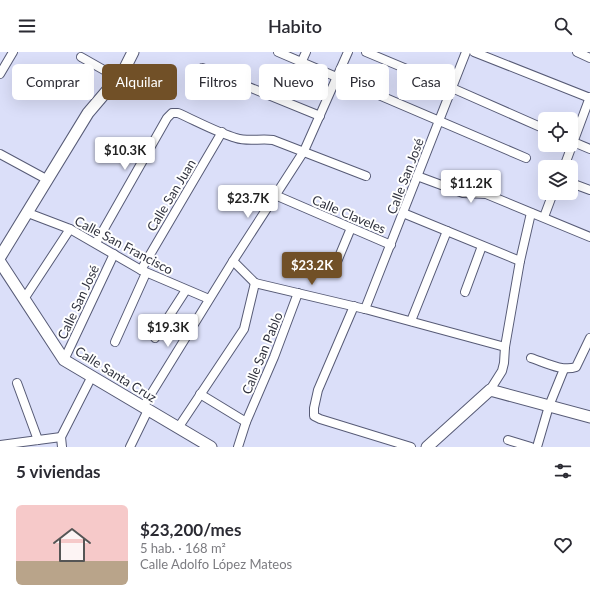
<!DOCTYPE html>
<html lang="es">
<head>
<meta charset="utf-8">
<style>
	body { margin:0; font-family:Lato,sans-serif; background:#f7f7f7; color:#2b2b33; height:100vh; display:flex; flex-direction:column; font-size:15px; white-space:nowrap }
	* { box-sizing:border-box; margin:0 }
	p { font-size:13px; color:#7c7c81 }
	.icon { flex:none; width:22px; height:22px; fill:none; stroke:currentColor; stroke-width:2; stroke-linecap:round; stroke-linejoin:round }
	.map { position:relative; height:395px; overflow:hidden }
	.panel { display:flex; flex-direction:column; background:#fff; flex:1 }
	.panel>* { flex:none }
	.top-card { position:absolute; left:12px; top:12px; width:566px; height:36px; display:flex; gap:8px }
	.buttons { position:absolute; left:538px; top:60px; display:grid; gap:8px }
	.buttons a { display:grid; place-items:center; width:40px; height:40px; border-radius:6px; background:#fff; box-shadow:0 4px 16px #0002; font-size:20px }
	.price { position:absolute; translate:-50% -34px; padding:0 9px; border-radius:4px; background:#fff; color:#222; font-size:13px; line-height:26px; filter:drop-shadow(0 1px 2px #0008) }
	.price::after { content:''; position:absolute; left:50%; top:24px; width:12px; height:9px; margin-left:-6px; background:inherit; clip-path:polygon(0 0,100% 0,50% 100%) }
	.price.selected { background:#715027; color:#fff }
	ul { padding:0; list-style:none }
	li { display:flex; align-items:center; gap:12px; height:100px; padding:0 16px }
	li+li { border-top:1px solid #e1e1e2 }
	li span { display:grid; place-items:center; flex:none; width:112px; height:80px; border-radius:6px; color:#555 }
	li>.icon { margin-inline-start:auto }
	span .icon { width:48px; height:48px; fill:#fffc; stroke-width:1 }
	li b { font-size:17px }
	h2 { display:flex; justify-content:space-between; align-items:center; height:48px; padding:0 16px; font-size:17px }
	.tag { padding:0 14px; border-radius:6px; background:#fff; box-shadow:0 4px 16px #0002; font-size:14px; line-height:36px }
	.tag.selected { background:#715027; color:#fff }
	header { display:flex; justify-content:space-between; align-items:center; height:52px; padding:0 16px; background:#fff; font-size:18px; font-weight:600 }
	.map>svg:first-child { display:block }
	.lines { fill:none; stroke-linecap:round; stroke-linejoin:round }
	.street-casing { stroke:#575b76; stroke-width:10 }
	.secondary-casing { stroke:#575b76; stroke-width:13 }
	.street { stroke:#fff; stroke-width:8 }
	.secondary { stroke:#fff; stroke-width:11 }
	.labels { text-anchor:middle; stroke-width:4; stroke-linejoin:round; paint-order:stroke }
	.street-label { font-size:13px; fill:#30323e; stroke:#fff }
</style>
</head>
<body>
<header><svg class="icon" aria-label="menu" viewBox="0 0 24 24"><path d="M4 6h16M4 12h16M4 18h16"/></svg>Habito<svg class="icon" aria-label="search" viewBox="0 0 24 24"><circle cx="10" cy="10" r="6"/><path d="M15 15l6 6"/></svg></header>
<div class="map">
<svg width="590" height="395" viewBox="0 0 590 395">
	<rect width="100%" height="100%" fill="#dbdff9"/>
	<g class="lines">
		<g class="street-casing">
			<g id="street">
				<polyline points="278,0 526,106"/>
				<polyline points="366,0 452,36 545,77"/>
				<polyline points="474,0 590,46"/>
				<polyline points="577,0 590,6"/>
				<polyline points="81,5 118,26"/>
				<polyline points="301,11 306,0"/>
				<polyline points="202,16 320,64"/>
				<polyline points="0,22 13,0"/>
				<polyline points="571,89 590,97"/>
				<polyline points="0,102 48,128"/>
				<polyline points="564,115 590,45"/>
				<polyline points="417,124 463,141 486,142 590,185"/>
				<polyline points="571,131 590,138"/>
				<polyline points="275,143 391,193"/>
				<polyline points="28,161 70,177 141,218 209,247"/>
				<polyline points="403,161 520,209"/>
				<polyline points="544,165 553,141"/>
				<path d="M96,191l71,-125 5,-5h6c18,8 40,20 58,25 12,4 25,0 37,2l93,36"/>
				<polyline points="233,209 255,231"/>
				<polyline points="336,212 351,176"/>
				<polyline points="141,218 222,80"/>
				<polyline points="255,231 365,257 505,295"/>
				<polyline points="465,240 482,194"/>
				<polyline points="24,247 70,177"/>
				<polyline points="354,254 318,338 314,356 314,364 320,367 411,395"/>
				<polyline points="365,257 466,0"/>
				<polyline points="411,269 447,179"/>
				<polyline points="155,286 186,238"/>
				<polyline points="115,290 146,221"/>
				<path d="M531,306c13,4 31,14 45,9l14,-29"/>
				<polyline points="64,308 114,202"/>
				<polyline points="17,331 38,388"/>
				<polyline points="490,338 502,319 504,311 505,295 520,209 531,161"/>
				<polyline points="200,342 246,370"/>
				<polyline points="143,355 233,209 304,99 348,0"/>
				<polyline points="178,376 244,277 255,231"/>
				<polyline points="508,388 531,395"/>
				<polyline points="0,393 61,385"/>
				<polyline points="62,395 61,385 92,324"/>
				<polyline points="130,395 148,358"/>
				<polyline points="238,395 246,370 274,305 298,241"/>
				<polyline points="537,395 549,354 564,317"/>
			</g>
		</g>
		<g class="secondary-casing">
			<g id="secondary">
				<polyline points="0,205 88,61 123,20 133,0"/>
				<polyline points="0,210 64,308 211,395"/>
				<polyline points="427,395 490,338 590,365"/>
			</g>
		</g>
		<use href="#street" class="street"/>
		<use href="#secondary" class="secondary"/>
	</g>
	<g class="labels">
		<g class="street-label">
			<text transform="translate(405 124) rotate(-69)" y="5">Calle San José</text>
			<text transform="translate(171 143) rotate(-59)" y="5">Calle San Juan</text>
			<text transform="translate(349 162) rotate(23)" y="5">Calle Claveles</text>
			<text transform="translate(124 193) rotate(28)" y="5">Calle San Francisco</text>
			<text transform="translate(78 250) rotate(-65)" y="5">Calle San José</text>
			<text transform="translate(262 301) rotate(-68)" y="5">Calle San Pablo</text>
			<text transform="translate(116 322) rotate(32)" y="5">Calle Santa Cruz</text>
		</g>
	</g>
</svg>
<div class="buttons">
<a><svg class="icon" aria-label="locate" viewBox="0 0 24 24"><circle cx="12" cy="12" r="6"/><path d="M12 2v4M12 18v4M2 12h4M18 12h4"/></svg></a>
<a><svg class="icon" aria-label="layers" viewBox="0 0 24 24"><path d="M12 4l9 5-9 5-9-5zM3 14l9 5 9-5"/></svg></a>
</div>
<b class="price" style="left:125px;top:119px">$10.3K</b>
<b class="price" style="left:471px;top:152px">$11.2K</b>
<b class="price" style="left:248px;top:167px">$23.7K</b>
<b class="price selected" style="left:312px;top:234px">$23.2K</b>
<b class="price" style="left:168px;top:296px">$19.3K</b>
<div class="top-card">
<a class="tag">Comprar</a>
<a class="tag selected">Alquilar</a>
<a class="tag">Filtros</a>
<a class="tag">Nuevo</a>
<a class="tag">Piso</a>
<a class="tag">Casa</a>
</div>
</div>
<section class="panel">
<h2>5 viviendas<svg class="icon" aria-label="filters" viewBox="0 0 24 24"><path d="M4 7h16M4 17h16"/><circle cx="9" cy="7" r="2"/><circle cx="15" cy="17" r="2"/></svg></h2>
<ul>
<li><span style="background:linear-gradient(#f6c9c9 70%,#b9a48a 0)"><svg class="icon" aria-label="home" viewBox="0 0 24 24"><path d="M3 11l9-7 9 7M6 9v11h12V9"/></svg></span><div><b>$23,200/mes</b><p>5 hab. · 168 m²</p><p>Calle Adolfo López Mateos</p></div><svg class="icon" aria-label="heart" viewBox="0 0 24 24"><path d="M12 20l-8-8c-3-5 5-10 8-4 3-6 11-1 8 4z"/></svg></li>
</ul>
</section>
</body>
</html>
